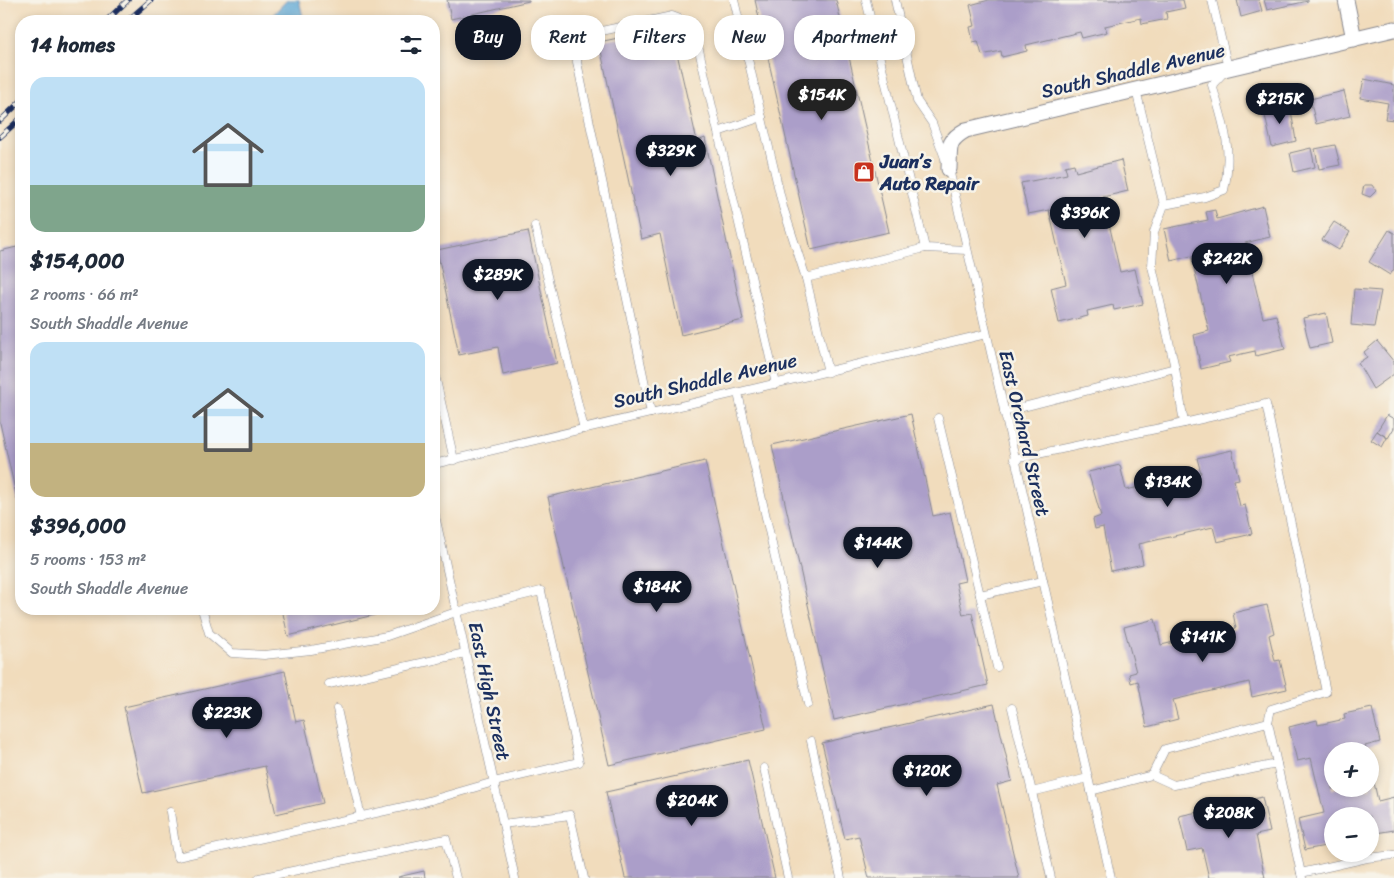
<!DOCTYPE html>
<html lang="en">
<head>
<meta charset="utf-8">
<style>
	body { margin:0; font-family:Sriracha,sans-serif; background:#f2f2f3; color:#1f2937; height:100vh; display:flex; flex-direction:column; font-size:19px; white-space:nowrap }
	* { box-sizing:border-box; margin:0 }
	p { font-size:16px; color:#747a83 }
	.icon { flex:none; width:28px; height:28px; fill:none; stroke:currentColor; stroke-width:2; stroke-linecap:round; stroke-linejoin:round }
	.map { position:relative; flex:1; overflow:hidden }
	.sheet { position:absolute; left:15px; top:15px; width:425px; height:600px; display:flex; flex-direction:column; background:#fff; border-radius:20px; box-shadow:0 2px 8px #0003 }
	.sheet>* { flex:none }
	.banner { position:absolute; left:455px; top:15px; width:475px; height:45px; display:flex; gap:10px }
	.controls { position:absolute; left:1324px; top:742px; display:grid; gap:10px }
	.controls a { display:grid; place-items:center; width:55px; height:55px; border-radius:50%; background:#fff; box-shadow:0 2px 8px #0003; font-size:25px }
	.price { position:absolute; translate:-50% -42px; padding:0 11px; border-radius:18px; background:#111827; color:#fff; font-size:16px; line-height:32px; filter:drop-shadow(0 1px 2px #0008) }
	.price::after { content:''; position:absolute; left:50%; top:30px; width:15px; height:11px; margin-left:-8px; background:inherit; clip-path:polygon(0 0,100% 0,50% 100%) }
	.price.on { background:#222; color:#fff }
	ul { padding:0; list-style:none }
	li { display:grid; align-content:center; gap:10px; height:265px; padding:0 15px }
	li span { display:grid; place-items:center; height:155px; border-radius:15px; color:#555 }
	li>.icon { margin-inline-start:auto }
	span .icon { width:90px; height:90px; fill:#fffc; stroke-width:1 }
	li b { font-size:21px }
	h2 { display:flex; justify-content:space-between; align-items:center; height:60px; padding:0 15px; font-size:21px }
	.pill { padding:0 18px; border-radius:20px; background:#fff; box-shadow:0 2px 8px #0003; font-size:18px; line-height:45px }
	.pill.on { background:#111827; color:#fff }
	.map>svg:first-child { display:block }
	.water { fill:#5da7d5; stroke:#3c6b9a }
	.building { fill:#ab9ec9 }
	.lines { fill:none; stroke-linecap:round; stroke-linejoin:round }
	.service-casing { stroke:#86868d; stroke-width:9 }
	.minor-casing { stroke:#86868d; stroke-width:17 }
	.service { stroke:#fff; stroke-width:8 }
	.minor { stroke:#fff; stroke-width:15 }
	.rail-casing { stroke:#1b2f5e; stroke-width:5.5 }
	.rail { stroke:#f7f3e8; stroke-width:4; stroke-dasharray:11; stroke-linecap:butt }
	.labels { text-anchor:middle; stroke-width:5; stroke-linejoin:round; paint-order:stroke }
	.street-label { font-size:19px; fill:#1b2f5e; stroke:#f7f3e8 }
	.poi-label { font-size:19px; font-weight:bold; fill:#1b2f5e; stroke:#f7f3e8; text-anchor:start }
</style>
</head>
<body>
<div class="map">
<svg width="1394" height="878" viewBox="0 0 1394 878">
	<rect width="100%" height="100%" fill="#f7f3e8"/>
	<filter id="ink" filterUnits="userSpaceOnUse"><feTurbulence type="fractalNoise" baseFrequency=".02" numOctaves="2"/><feDisplacementMap in="SourceGraphic" scale="10" xChannelSelector="R" yChannelSelector="G"/><feConvolveMatrix kernelMatrix="1 2 1 2 8 2 1 2 1" color-interpolation-filters="sRGB"/></filter>
	<filter id="wash" filterUnits="userSpaceOnUse"><feTurbulence type="fractalNoise" baseFrequency=".0096" numOctaves="4" result="noise"/><feDisplacementMap in="SourceGraphic" scale="20" xChannelSelector="R" yChannelSelector="G"/><feGaussianBlur stdDeviation="1.12" result="paint"/><feColorMatrix in="noise" values="0 0 0 0 0 0 0 0 0 0 0 0 0 0 0 0 0 1.4 0 .05"/><feComposite in="paint" operator="in"/></filter>
	<g filter="url(#wash)">
		<rect width="100%" height="100%" fill="#f1dcbc"/>
		<polygon class="water" points="287,0 299,0 304,21 267,21"/>
		<g id="blocks">
			<g class="building">
				<polygon points="447,0 529,0 529,1 451,19"/>
				<polygon points="755,0 836,0 889,232 811,250"/>
				<polygon points="989,0 1183,0 1185,8 1166,12 1167,19 1142,24 1141,18 1105,26 1107,32 1082,38 1080,32 1026,45 1027,51 1002,57 1001,51 982,55 978,41 973,42 970,27 975,26 970,5"/>
				<polygon points="1237,0 1259,0 1262,11 1241,17"/>
				<polygon points="1264,0 1308,0 1308,1 1267,10"/>
				<polygon points="671,27 697,141 705,138 743,320 681,335 660,234 641,239 599,42"/>
				<polygon points="1364,79 1394,85 1394,120 1385,119 1388,103 1360,98"/>
				<polygon points="1344,91 1350,116 1316,124 1310,99"/>
				<polygon points="1290,104 1296,141 1272,147 1264,111"/>
				<polygon points="1335,145 1340,165 1319,169 1315,149"/>
				<polygon points="1311,148 1315,167 1294,172 1290,153"/>
				<polygon points="1121,160 1128,191 1103,197 1120,272 1135,269 1143,304 1114,310 1113,305 1087,311 1088,316 1059,323 1051,288 1066,284 1049,210 1028,214 1021,183 1067,174 1065,166 1074,164 1076,172"/>
				<polygon points="1364,185 1372,185 1376,191 1370,197 1362,194"/>
				<polygon points="1263,206 1270,237 1245,243 1263,318 1276,315 1285,349 1256,356 1255,351 1228,357 1230,362 1201,369 1194,335 1209,331 1191,256 1171,261 1164,229 1208,220 1206,212 1215,210 1217,219"/>
				<polygon points="1334,222 1350,232 1339,250 1322,240"/>
				<polygon points="1389,230 1394,233 1394,269 1390,275 1369,262"/>
				<polygon points="528,231 557,363 503,375 498,347 459,355 437,250"/>
				<polygon points="21,246 21,502 18,503 0,423 0,251"/>
				<polygon points="1354,289 1381,291 1374,327 1351,325"/>
				<polygon points="1326,313 1332,343 1310,348 1303,318"/>
				<polygon points="1377,341 1394,362 1394,374 1373,389 1358,363 1367,357 1364,352"/>
				<polygon points="911,414 933,516 950,512 965,581 956,583 963,615 972,613 988,685 834,720 772,445"/>
				<polygon points="1387,415 1394,419 1394,428 1388,438 1377,431"/>
				<polygon points="1377,431 1387,438 1382,447 1371,440"/>
				<polygon points="1232,450 1239,479 1234,480 1240,506 1245,505 1252,534 1217,542 1213,527 1139,544 1143,564 1111,571 1103,527 1095,529 1093,519 1101,516 1088,472 1120,465 1126,490 1201,473 1197,458"/>
				<polygon points="705,461 766,729 609,765 548,497"/>
				<polygon points="1267,605 1274,633 1269,635 1275,661 1280,660 1287,689 1252,697 1249,682 1173,700 1178,719 1147,727 1138,681 1131,683 1129,674 1136,672 1124,627 1155,619 1161,645 1236,628 1233,613"/>
				<polygon points="282,609 385,609 386,612 288,636"/>
				<polygon points="285,671 296,722 304,720 323,803 276,814 265,766 143,793 124,707"/>
				<polygon points="994,704 1012,781 997,785 1019,878 869,878 859,836 845,839 822,743"/>
				<polygon points="1372,708 1380,742 1365,746 1367,751 1332,751 1332,789 1370,789 1371,769 1378,801 1394,797 1394,830 1370,834 1370,816 1332,816 1332,842 1330,845 1305,850 1298,819 1324,813 1311,758 1297,761 1289,727 1317,720 1318,725 1345,719 1344,714"/>
				<polygon points="748,760 775,878 625,878 606,792"/>
				<polygon points="1262,797 1270,832 1256,835 1265,878 1209,878 1202,848 1187,851 1179,816 1207,810 1208,815 1236,809 1234,804"/>
				<polygon points="424,871 425,878 399,878 398,877"/>
			</g>
		</g>
	</g>
	<g filter="url(#ink)">
		<use href="#blocks" fill-opacity="0" stroke="#86868d" stroke-width="1"/>
		<g class="lines">
			<g class="service-casing">
				<g id="service">
					<polyline points="734,0 783,207 806,278 925,248"/>
					<polyline points="866,0 925,248 967,250"/>
					<polyline points="895,0 917,101 932,123 949,169 1111,878"/>
					<polyline points="1136,90 1164,205"/>
					<polyline points="718,132 762,117"/>
					<polyline points="535,226 584,429"/>
					<polyline points="806,278 828,372"/>
					<polyline points="434,371 454,460"/>
					<polyline points="738,393 808,704"/>
					<polyline points="1004,412 1175,368"/>
					<polyline points="651,413 577,62 578,36 672,16 693,24 776,384"/>
					<polyline points="938,418 997,667"/>
					<path d="M1184,423l-9,-55 -23,-102 2,-34 10,-27 41,-8 19,-7c9,-40 0,-66 -12,-105l16,-17 -16,-68"/>
					<polyline points="1014,459 1184,423 1266,404 1326,692 1271,709 1268,722 1165,749 1152,775 1091,791"/>
					<polyline points="434,464 986,334"/>
					<polyline points="434,511 515,878"/>
					<polyline points="980,595 1043,581"/>
					<polyline points="329,684 465,653"/>
					<polyline points="1012,708 1032,792 1088,778"/>
					<polyline points="337,709 361,817"/>
					<polyline points="1268,722 1277,764"/>
					<polyline points="811,741 841,878"/>
					<polyline points="764,768 788,878"/>
					<polyline points="1152,775 1174,785 1277,764 1302,878"/>
					<polyline points="1032,792 1051,878"/>
					<polyline points="170,812 177,857 421,803 494,782 579,762 541,591 456,612 387,636 311,650 264,655 232,653 209,633 202,609"/>
					<polyline points="503,824 570,815 584,878"/>
					<polyline points="1301,873 1367,858 1394,855"/>
					<polyline points="259,878 446,839 456,878"/>
				</g>
			</g>
			<g class="minor-casing">
				<g id="minor">
					<polyline points="1346,0 1354,39"/>
					<path d="M949,169c1,-21 -3,-28 17,-39l428,-101"/>
				</g>
			</g>
			<use href="#service" class="service"/>
			<use href="#minor" class="minor"/>
			<g class="rail-casing">
				<g id="rail">
					<polyline points="106,21 128,0"/>
					<polyline points="127,21 151,0"/>
					<polyline points="0,121 21,101"/>
					<polyline points="0,137 21,118"/>
				</g>
			</g>
			<use href="#rail" class="rail"/>
		</g>
	</g>
	<defs>
		<g id="shop-square" transform="scale(1.125)"><rect x="-9" y="-9" width="18" height="18" rx="4" fill="#c8321e" stroke="#f7f3e8"/><path d="M-5-2.5h2.3a2.7 3.5 0 0 1 5.4 0H5L5.5 6h-11ZM-1.5-2.5h3a1.5 2.3 0 0 0-3 0Z" fill="#fff"/></g>
	</defs>
	<g fill-rule="evenodd">
		<use href="#shop-square" x="864" y="172"/>
	</g>
	<g class="labels">
		<g class="street-label">
			<text transform="translate(1133 70) rotate(-13)" y="7">South Shaddle Avenue</text>
			<text transform="translate(705 380) rotate(-13)" y="7">South Shaddle Avenue</text>
			<text transform="translate(1025 433) rotate(77)" y="7">East Orchard Street</text>
			<text transform="translate(490 691) rotate(78)" y="7">East High Street</text>
		</g>
		<g class="poi-label">
			<text x="880" y="168">Juan’s<tspan x="880" dy="22">Auto Repair</tspan></text>
		</g>
	</g>
</svg>
<div class="controls">
<a>+</a>
<a>−</a>
</div>
<b class="price on" style="left:822px;top:121px">$154K</b>
<b class="price" style="left:1280px;top:125px">$215K</b>
<b class="price" style="left:671px;top:177px">$329K</b>
<b class="price" style="left:1085px;top:239px">$396K</b>
<b class="price" style="left:1227px;top:285px">$242K</b>
<b class="price" style="left:498px;top:301px">$289K</b>
<b class="price" style="left:1168px;top:508px">$134K</b>
<b class="price" style="left:878px;top:569px">$144K</b>
<b class="price" style="left:657px;top:613px">$184K</b>
<b class="price" style="left:1203px;top:663px">$141K</b>
<b class="price" style="left:227px;top:739px">$223K</b>
<b class="price" style="left:927px;top:797px">$120K</b>
<b class="price" style="left:692px;top:827px">$204K</b>
<b class="price" style="left:1229px;top:839px">$208K</b>
<div class="banner">
<a class="pill on">Buy</a>
<a class="pill">Rent</a>
<a class="pill">Filters</a>
<a class="pill">New</a>
<a class="pill">Apartment</a>
</div>
<section class="sheet">
<h2>14 homes<svg class="icon" aria-label="filters" viewBox="0 0 24 24"><path d="M4 7h16M4 17h16"/><circle cx="9" cy="7" r="2"/><circle cx="15" cy="17" r="2"/></svg></h2>
<ul>
<li><span style="background:linear-gradient(#bfe0f5 70%,#7fa58c 0)"><svg class="icon" aria-label="home" viewBox="0 0 24 24"><path d="M3 11l9-7 9 7M6 9v11h12V9"/></svg></span><div><b>$154,000</b><p>2 rooms · 66 m²</p><p>South Shaddle Avenue</p></div></li>
<li><span style="background:linear-gradient(#bfe0f5 65%,#c2b280 0)"><svg class="icon" aria-label="home" viewBox="0 0 24 24"><path d="M3 11l9-7 9 7M6 9v11h12V9"/></svg></span><div><b>$396,000</b><p>5 rooms · 153 m²</p><p>South Shaddle Avenue</p></div></li>
</ul>
</section>
</div>
</body>
</html>
